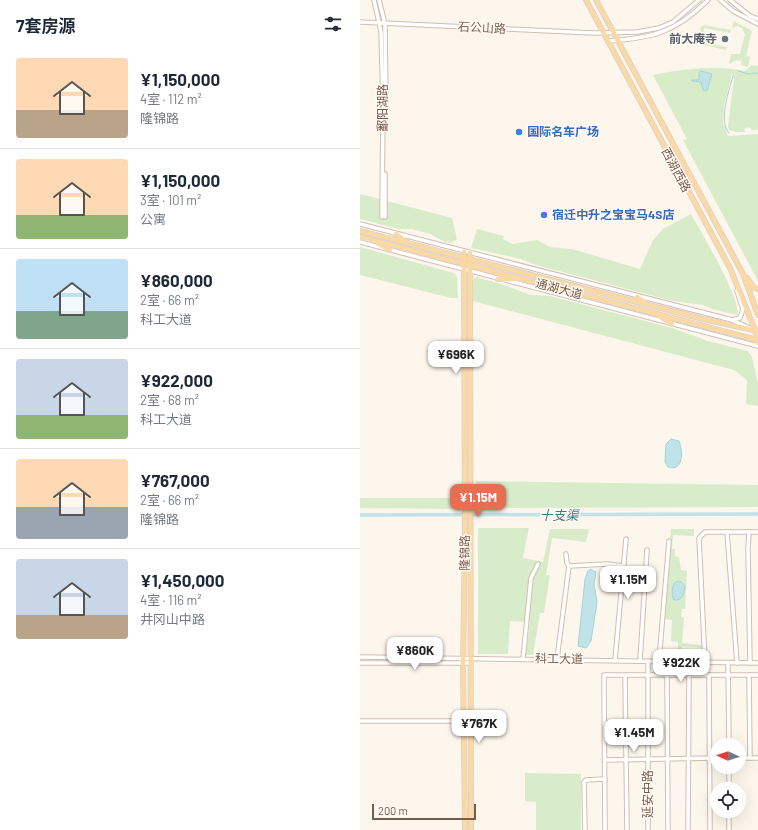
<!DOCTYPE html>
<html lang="zh">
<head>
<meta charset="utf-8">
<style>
	body { margin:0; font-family:Barlow,"Noto Sans SC",sans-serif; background:#f2f2f3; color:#1f2937; height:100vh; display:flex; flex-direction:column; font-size:15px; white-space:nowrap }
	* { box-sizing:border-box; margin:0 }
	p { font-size:13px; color:#747a83 }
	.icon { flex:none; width:22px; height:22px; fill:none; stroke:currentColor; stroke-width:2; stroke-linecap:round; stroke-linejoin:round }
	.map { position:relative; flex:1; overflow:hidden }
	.drawer { display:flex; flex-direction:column; background:#fff; width:360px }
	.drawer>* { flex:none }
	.needle { width:26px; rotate:273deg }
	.controls { position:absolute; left:350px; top:738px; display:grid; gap:8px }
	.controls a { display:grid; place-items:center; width:36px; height:36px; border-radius:50%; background:#fff; box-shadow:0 4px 16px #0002; font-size:20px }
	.scale { position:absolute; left:12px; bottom:10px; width:104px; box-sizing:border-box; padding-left:4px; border:2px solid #7a5c4d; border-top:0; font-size:11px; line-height:14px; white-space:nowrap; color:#7a5c4d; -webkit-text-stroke:3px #fffaf3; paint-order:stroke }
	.price { position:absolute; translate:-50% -34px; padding:0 9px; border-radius:8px; background:#fff; color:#222; font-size:13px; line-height:26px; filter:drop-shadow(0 1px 2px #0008) }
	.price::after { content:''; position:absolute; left:50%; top:24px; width:12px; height:9px; margin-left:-6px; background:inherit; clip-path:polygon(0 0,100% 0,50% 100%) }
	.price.selected { background:#e76f51; color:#fff }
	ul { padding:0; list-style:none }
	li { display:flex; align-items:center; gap:12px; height:100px; padding:0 16px }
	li+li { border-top:1px solid #e0e1e3 }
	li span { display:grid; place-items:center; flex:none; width:112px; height:80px; border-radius:4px; color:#555 }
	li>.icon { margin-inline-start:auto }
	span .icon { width:48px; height:48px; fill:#fffc; stroke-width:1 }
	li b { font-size:17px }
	h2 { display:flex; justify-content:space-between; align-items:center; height:48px; padding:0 16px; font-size:17px }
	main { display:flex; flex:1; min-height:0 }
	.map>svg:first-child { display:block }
	.green { fill:#d8ecc9 }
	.water { fill:#bfe3e8; stroke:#a5d3da }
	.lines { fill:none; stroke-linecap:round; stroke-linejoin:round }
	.stream { stroke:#a5d3da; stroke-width:1 }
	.canal { stroke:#bfe3e8; stroke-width:3.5 }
	.minor-casing { stroke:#d1beb0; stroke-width:5.5 }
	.major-casing { stroke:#dad1cd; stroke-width:6 }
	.minor { stroke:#fff; stroke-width:3.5 }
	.major { stroke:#fbd9a5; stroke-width:4.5 }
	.worship-dot { fill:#6b7280; stroke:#fffaf3; stroke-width:1.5 }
	.shop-dot { fill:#3f7fe0; stroke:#fffaf3; stroke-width:1.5 }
	.labels { text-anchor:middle; stroke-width:3; stroke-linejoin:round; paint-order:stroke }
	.street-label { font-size:12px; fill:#7a5c4d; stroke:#fffaf3 }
	.worship-label { font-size:12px; font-weight:bold; fill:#5b616d; stroke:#fffaf3; text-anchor:end }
	.shop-label { font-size:12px; font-weight:bold; fill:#366cbe; stroke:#fffaf3; text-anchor:start }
	.water-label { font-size:13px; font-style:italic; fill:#437c86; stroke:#fffaf3 }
</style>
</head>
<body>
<main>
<section class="drawer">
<h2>7套房源<svg class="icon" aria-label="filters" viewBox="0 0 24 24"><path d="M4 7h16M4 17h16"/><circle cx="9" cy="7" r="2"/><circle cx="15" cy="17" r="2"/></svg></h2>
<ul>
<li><span style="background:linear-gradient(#ffd9b3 65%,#b9a48a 0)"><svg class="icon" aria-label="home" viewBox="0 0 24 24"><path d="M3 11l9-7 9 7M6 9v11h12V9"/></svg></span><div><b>¥1,150,000</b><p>4室 · 112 m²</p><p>隆锦路</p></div></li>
<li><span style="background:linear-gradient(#ffd9b3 70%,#8fb573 0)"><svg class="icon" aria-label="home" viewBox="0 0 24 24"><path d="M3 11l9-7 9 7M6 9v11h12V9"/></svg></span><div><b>¥1,150,000</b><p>3室 · 101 m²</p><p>公寓</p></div></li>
<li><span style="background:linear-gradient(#bfe0f5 65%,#7fa58c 0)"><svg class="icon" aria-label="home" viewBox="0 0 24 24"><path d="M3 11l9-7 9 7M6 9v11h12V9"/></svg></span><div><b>¥860,000</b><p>2室 · 66 m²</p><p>科工大道</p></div></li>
<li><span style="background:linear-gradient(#c9d6e8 70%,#8fb573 0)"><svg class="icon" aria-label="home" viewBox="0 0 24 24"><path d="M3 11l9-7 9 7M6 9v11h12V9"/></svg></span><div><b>¥922,000</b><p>2室 · 68 m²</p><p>科工大道</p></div></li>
<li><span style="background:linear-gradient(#ffd9b3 60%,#9aa5b1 0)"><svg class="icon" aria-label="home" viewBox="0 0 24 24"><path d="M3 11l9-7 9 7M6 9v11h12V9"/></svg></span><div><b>¥767,000</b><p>2室 · 66 m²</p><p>隆锦路</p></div></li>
<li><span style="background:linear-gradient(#c9d6e8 70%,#b9a48a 0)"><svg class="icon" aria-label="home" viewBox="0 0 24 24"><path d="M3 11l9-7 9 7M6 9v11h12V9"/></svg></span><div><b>¥1,450,000</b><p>4室 · 116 m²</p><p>井冈山中路</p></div></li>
</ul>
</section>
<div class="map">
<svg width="398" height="830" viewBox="0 0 398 830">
	<rect width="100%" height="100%" fill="#fdf6ec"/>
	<g class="green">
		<polygon points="374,21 392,31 386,56 390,57 388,67 381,65 382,58 380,61 376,60 369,64 371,54 380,54 385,34 382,28 377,26 372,28"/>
		<polygon points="344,25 371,30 370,33 344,28 341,42 367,47 366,50 339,44 341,27"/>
		<path d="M392,65l6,1v63l-5,2 -4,-4 -5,2 1,3h-8l-8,-2 -1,-4 6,-48 -2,-4 -8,31 -1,18 5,13 30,-2v147l-75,-141 4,-1 -34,-64c29,-6 62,-10 92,-4z"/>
		<polygon points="0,194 92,218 97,239 91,243 85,242 70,234 52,229 38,229 0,219"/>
		<path d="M331,214c8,14 53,90 46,101l-25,-6 -9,-4 -30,-4 -137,-36 -15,-6 -50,-11 6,-19 27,7 -1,3 10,5 24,-4 13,7 22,2 68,20 13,-29 10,-11z"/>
		<polygon points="0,247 94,273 97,277 98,298 91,298 0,275"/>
		<polygon points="116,277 141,284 171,295 190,296 312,328 348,341 388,351 392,357 398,384 398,406 386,404 387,380 374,370 113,301 112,281"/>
		<polygon points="116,481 398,485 398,507 118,508 116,504"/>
		<polygon points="0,498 98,498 99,509 0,508"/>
		<polygon points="118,528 169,528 163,558 183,562 190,529 229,529 226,542 192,538 186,575 190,575 184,613 180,613 173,655 166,655 170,622 150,621 148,654 118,654"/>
		<polygon points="311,529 334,529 334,536 313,535 312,549 315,549 315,556 319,557 321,570 327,571 325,609 322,609 321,617 324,618 322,643 343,645 343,648 322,646 321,658 311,658 311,650 318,650 318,642 311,641 312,620 305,619"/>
		<polygon points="165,773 221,774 221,830 176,830 176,802 165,801"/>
	</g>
	<g class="water">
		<polygon points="341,71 352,74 347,91 343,90 341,82 332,81 331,80 339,80 339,72"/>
		<path d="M311,439l8,2c4,10 5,31 -11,26l-3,-5 1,-18z"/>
		<polygon points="230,569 236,572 234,584 237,602 231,641 226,648 218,646 225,579 228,571"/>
		<path d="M320,581l5,5c-1,7 -2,15 -11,14 -3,-4 -2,-13 1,-18z"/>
	</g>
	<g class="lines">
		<g class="stream">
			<polyline points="378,71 389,74 398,73"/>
			<path d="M369,133c-11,-11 0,-43 4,-57"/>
		</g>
		<polyline class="canal" points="0,515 398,514"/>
		<g class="minor-casing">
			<g id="minor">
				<polyline points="14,0 21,32 23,102 22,217"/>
				<polyline points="19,0 25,24 26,102"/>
				<polyline points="360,0 373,11 398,24"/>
				<polyline points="370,0 390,16 398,19"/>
				<polyline points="0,22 233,33 277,32 299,28 313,22 339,0"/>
				<path d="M248,41c44,-3 67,-8 100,-41"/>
				<polyline points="25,217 25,174"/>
				<polyline points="0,224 372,320 380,318 383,309 377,291"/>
				<polyline points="0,242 398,346"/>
				<polyline points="374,321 392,329"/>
				<polyline points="367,532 377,663"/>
				<polyline points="389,532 388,549 390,663"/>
				<polyline points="209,566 247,564 264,566"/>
				<polyline points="0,657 398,663"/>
				<polyline points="163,659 171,578 178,564"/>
				<polyline points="197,659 209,566 207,563 206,554"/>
				<polyline points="255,660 266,539"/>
				<polyline points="280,661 287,550"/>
				<polyline points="288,661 288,830"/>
				<polyline points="299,661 309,541"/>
				<polyline points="345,662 339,538 345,532 398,532"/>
				<polyline points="0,663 110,663"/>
				<polyline points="368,663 369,745"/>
				<polyline points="265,675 267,830"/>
				<polyline points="307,675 308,830"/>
				<polyline points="349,675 350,830"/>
				<polyline points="389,675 390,758"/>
				<polyline points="0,721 111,721"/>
				<polyline points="379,758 398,758"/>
				<polyline points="245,760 357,758"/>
				<polyline points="369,767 369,789"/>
				<polyline points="369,811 369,830"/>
				<polyline points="225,830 224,782 226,780 245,779"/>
				<polyline points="245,830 244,675 398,675"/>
				<polyline points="328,830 329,675"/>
			</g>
		</g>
		<g class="major-casing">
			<g id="major">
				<polyline points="226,0 370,268 395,330 398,343"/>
				<polyline points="236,0 383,274 398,315"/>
				<polyline points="0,231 343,319 398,331"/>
				<polyline points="36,234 47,242"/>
				<polyline points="0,237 398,340"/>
				<polyline points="17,243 30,250"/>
				<polyline points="104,252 105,536 103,666 105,830"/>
				<polyline points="110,253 111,830"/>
				<polyline points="387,278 394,288 398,289"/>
				<polyline points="138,279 154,279"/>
				<polyline points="277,297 286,303"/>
				<polyline points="300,317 312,324"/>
			</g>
		</g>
		<use href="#minor" class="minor"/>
		<use href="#major" class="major"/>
	</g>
	<circle class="worship-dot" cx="365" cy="39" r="4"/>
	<g class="shop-dot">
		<circle cx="159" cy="132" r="4"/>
		<circle cx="184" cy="215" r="4"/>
	</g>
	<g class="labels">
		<g class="street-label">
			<text transform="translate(122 28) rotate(3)" y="4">石公山路</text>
			<text transform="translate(23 108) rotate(-90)" y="4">鄱阳湖路</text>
			<text transform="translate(316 170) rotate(62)" y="4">西湖西路</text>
			<text transform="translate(199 289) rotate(15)" y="4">通湖大道</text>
			<text transform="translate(105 553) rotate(-89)" y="4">隆锦路</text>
			<text transform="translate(199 659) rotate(1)" y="4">科工大道</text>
			<text transform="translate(288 794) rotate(-90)" y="4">延安中路</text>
		</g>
		<g class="worship-label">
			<text x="357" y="43">前大庵寺</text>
		</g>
		<g class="shop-label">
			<text x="167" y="136">国际名车广场</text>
			<text x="192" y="219">宿迁中升之宝宝马4S店</text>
		</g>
		<g class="water-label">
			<text x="199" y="520">十支渠</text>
		</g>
	</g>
</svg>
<div class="controls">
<a><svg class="needle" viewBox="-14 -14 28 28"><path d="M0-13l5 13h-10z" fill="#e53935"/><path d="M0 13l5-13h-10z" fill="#747a83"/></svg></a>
<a><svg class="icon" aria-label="locate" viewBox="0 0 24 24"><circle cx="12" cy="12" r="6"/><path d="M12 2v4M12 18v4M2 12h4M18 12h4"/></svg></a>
</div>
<div class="scale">200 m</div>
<b class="price" style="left:96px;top:375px">¥696K</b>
<b class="price selected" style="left:118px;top:518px">¥1.15M</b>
<b class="price" style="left:268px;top:600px">¥1.15M</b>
<b class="price" style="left:55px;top:671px">¥860K</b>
<b class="price" style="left:321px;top:683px">¥922K</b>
<b class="price" style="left:119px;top:744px">¥767K</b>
<b class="price" style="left:274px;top:753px">¥1.45M</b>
</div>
</main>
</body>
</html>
